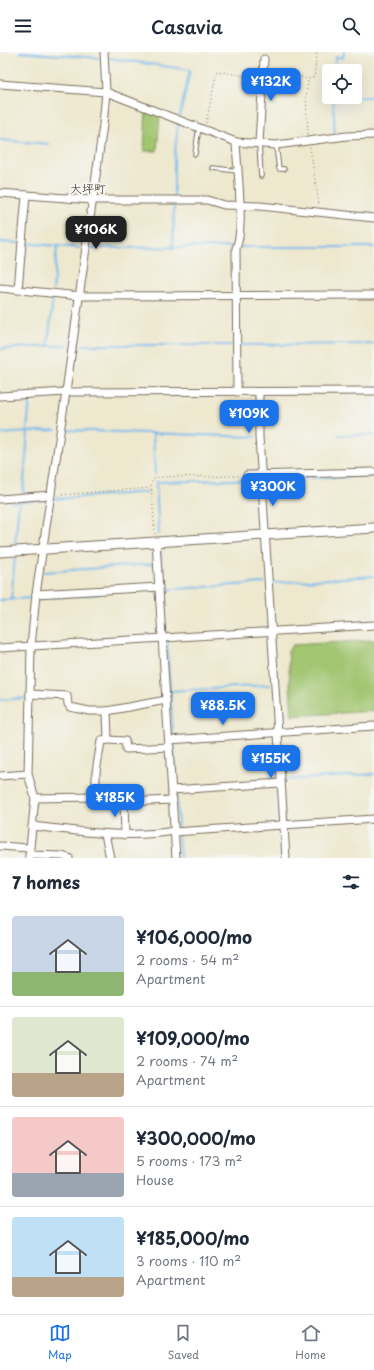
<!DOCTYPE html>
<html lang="en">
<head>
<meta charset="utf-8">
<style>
	body { margin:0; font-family:"Playpen Sans","Klee One",sans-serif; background:#f2f2f3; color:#1f2937; height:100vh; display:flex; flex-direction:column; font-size:15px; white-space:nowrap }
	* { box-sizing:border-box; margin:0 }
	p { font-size:13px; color:#747a83 }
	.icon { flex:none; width:22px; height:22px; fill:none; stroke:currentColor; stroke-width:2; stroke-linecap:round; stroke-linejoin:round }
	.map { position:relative; height:806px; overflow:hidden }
	.drawer { display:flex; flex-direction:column; background:#fff; flex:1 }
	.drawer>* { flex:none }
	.controls { position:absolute; left:322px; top:12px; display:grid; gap:8px }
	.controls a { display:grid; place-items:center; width:40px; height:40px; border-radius:4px; background:#fff; box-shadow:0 4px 16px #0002; font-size:20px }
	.price { position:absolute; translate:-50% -34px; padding:0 9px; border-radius:8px; background:#1a73e8; color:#fff; font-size:13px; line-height:26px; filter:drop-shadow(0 1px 2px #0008) }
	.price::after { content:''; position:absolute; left:50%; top:24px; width:12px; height:9px; margin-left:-6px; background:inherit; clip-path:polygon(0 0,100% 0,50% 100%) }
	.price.current { background:#222; color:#fff }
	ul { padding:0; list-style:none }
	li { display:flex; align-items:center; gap:12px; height:100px; padding:0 12px }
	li+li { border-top:1px solid #e0e1e3 }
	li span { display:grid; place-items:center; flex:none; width:112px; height:80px; border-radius:4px; color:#555 }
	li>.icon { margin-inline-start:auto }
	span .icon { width:48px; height:48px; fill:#fffc; stroke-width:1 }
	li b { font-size:17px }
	h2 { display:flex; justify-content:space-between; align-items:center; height:48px; padding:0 12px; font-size:17px }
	header { display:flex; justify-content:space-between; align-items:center; height:52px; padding:0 12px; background:#fff; font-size:18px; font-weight:600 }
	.menu { display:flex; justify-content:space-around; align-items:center; height:56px; border-top:1px solid #e0e1e3; background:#fff; font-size:11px; color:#747a83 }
	.menu a { display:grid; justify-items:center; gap:2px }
	.menu .current { color:#1a73e8 }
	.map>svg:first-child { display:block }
	.green { fill:#a1c56f; stroke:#6e7846 }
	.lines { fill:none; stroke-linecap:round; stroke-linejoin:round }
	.stream { stroke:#77b9ec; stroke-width:2 }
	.lane-casing { stroke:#796c5c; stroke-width:5.5 }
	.street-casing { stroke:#796c5c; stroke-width:9 }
	.secondary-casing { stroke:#796c5c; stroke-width:11 }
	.path { stroke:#796c5c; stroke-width:1; stroke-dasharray:1 3; stroke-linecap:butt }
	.lane { stroke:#fff; stroke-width:3.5 }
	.street { stroke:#fff; stroke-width:7 }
	.secondary { stroke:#fff; stroke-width:9 }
	.labels { text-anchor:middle; stroke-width:4; stroke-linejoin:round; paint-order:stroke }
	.quarter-label { font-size:12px; fill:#3b2a1e; stroke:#f6f6f2 }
</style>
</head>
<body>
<header><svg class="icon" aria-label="menu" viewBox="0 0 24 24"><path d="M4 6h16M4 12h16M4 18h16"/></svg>Casavia<svg class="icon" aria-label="search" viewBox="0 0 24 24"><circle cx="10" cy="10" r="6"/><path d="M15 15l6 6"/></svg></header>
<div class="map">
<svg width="374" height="806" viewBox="0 0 374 806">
	<rect width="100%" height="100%" fill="#f6f6f2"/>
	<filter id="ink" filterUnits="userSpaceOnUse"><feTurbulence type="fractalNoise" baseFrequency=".025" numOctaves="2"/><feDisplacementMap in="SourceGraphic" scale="8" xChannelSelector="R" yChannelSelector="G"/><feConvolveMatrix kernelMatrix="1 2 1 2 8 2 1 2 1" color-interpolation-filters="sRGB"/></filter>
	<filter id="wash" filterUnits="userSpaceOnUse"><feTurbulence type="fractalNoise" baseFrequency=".012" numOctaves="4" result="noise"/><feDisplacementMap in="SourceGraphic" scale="16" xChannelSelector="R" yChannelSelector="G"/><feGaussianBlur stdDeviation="0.9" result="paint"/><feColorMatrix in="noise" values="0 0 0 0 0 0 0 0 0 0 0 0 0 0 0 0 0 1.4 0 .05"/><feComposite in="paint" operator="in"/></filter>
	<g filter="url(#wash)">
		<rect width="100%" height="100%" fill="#ede8ce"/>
		<g class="green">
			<polygon points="146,57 160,63 157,99 144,99"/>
			<polygon points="374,588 374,659 292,664 288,599 292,593"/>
		</g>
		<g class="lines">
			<g class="stream">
				<polyline points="20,0 99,6"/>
				<polyline points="109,6 190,18 180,63"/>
				<polyline points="335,19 336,5 343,6 344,0"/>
				<polyline points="335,82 333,46 374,45"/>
				<polyline points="0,88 49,92"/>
				<polyline points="174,145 174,109 178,72"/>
				<polyline points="0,190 19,191"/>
				<polyline points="24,191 80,196"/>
				<polyline points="240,195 374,195"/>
				<polyline points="90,196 231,195"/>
				<polyline points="173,196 174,152"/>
				<polyline points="53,238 57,194"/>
				<polyline points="77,293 231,293"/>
				<polyline points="239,293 374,292"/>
				<polyline points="48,294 53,245"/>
				<polyline points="0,297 68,293"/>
				<polyline points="65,378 255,385"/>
				<polyline points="27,380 30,345"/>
				<polyline points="0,382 56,378"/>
				<polyline points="153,382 155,422"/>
				<polyline points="338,383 374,383"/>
				<polyline points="23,442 28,380"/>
				<polyline points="54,447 149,440"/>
				<polyline points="12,450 46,447"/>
				<polyline points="159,482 156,430 374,424"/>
				<polyline points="15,493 19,449"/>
				<polyline points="160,498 166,583"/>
				<polyline points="44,520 154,512"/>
				<polyline points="271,531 374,524"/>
				<polyline points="161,538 264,531"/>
				<polyline points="40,546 99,542"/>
				<polyline points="0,548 32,546"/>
				<polyline points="11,548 15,505"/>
				<polyline points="167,589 173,683"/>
				<polyline points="170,639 270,633"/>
				<polyline points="0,648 26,646"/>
				<polyline points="174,690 176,735"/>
				<polyline points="284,728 374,722"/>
				<polyline points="176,740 178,778"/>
				<polyline points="178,783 180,806"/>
			</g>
		</g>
	</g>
	<g filter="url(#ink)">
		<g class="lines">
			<g class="lane-casing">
				<g id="lane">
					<polyline points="259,91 261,124"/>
					<polyline points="276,93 279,117 284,117"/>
					<polyline points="195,102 199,75"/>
					<polyline points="213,116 238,119"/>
				</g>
			</g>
			<g class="street-casing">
				<g id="street">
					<polyline points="0,32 106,40 236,90 276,93 347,84 374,83"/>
					<path d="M236,90c1,24 9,87 0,106l1,144"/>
					<polyline points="259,91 264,7"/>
					<polyline points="0,141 92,148 207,148 224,153 260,154 374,166"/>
					<polyline points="0,236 80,244 374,243"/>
					<polyline points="18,238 26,143"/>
					<polyline points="259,340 259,385 286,806"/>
					<polyline points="0,344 66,340 374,339"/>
					<polyline points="247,423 374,420"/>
					<polyline points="0,447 51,443"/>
					<polyline points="156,490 176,806"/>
					<polyline points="36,542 159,535"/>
					<polyline points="0,596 374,573"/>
					<polyline points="30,642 67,644 68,652 70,655 89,659 107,659 166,648"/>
					<polyline points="107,659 108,688 101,689 96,720 96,745 124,750 173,748"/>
					<polyline points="108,688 125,689 126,697 170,695"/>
					<polyline points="169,688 374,674"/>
					<polyline points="0,724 28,722"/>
					<polyline points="172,738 281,731"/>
					<polyline points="35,746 96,745"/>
					<polyline points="124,750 125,783"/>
					<path d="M32,774c47,5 95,13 142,5"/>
					<polyline points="174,780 374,767"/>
					<polyline points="105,782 110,806"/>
					<polyline points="0,794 29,796"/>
					<polyline points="29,803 62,804 69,806"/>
					<polyline points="29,806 35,746 28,722 30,642 31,595 36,542 66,340 103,73 106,40 104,0"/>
				</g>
			</g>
			<g class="secondary-casing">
				<polyline id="secondary" points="0,500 374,476"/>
			</g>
			<g class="path">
				<polyline points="270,18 277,18 308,27"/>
				<polyline points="206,71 217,19 256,26"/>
				<polyline points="308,82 306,46 308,27 314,25 317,0"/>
				<polyline points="310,95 319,153"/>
				<polyline points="58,443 150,436"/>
				<polyline points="155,482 151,431 154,427 158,425 240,424"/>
			</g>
			<use href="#lane" class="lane"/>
			<use href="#street" class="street"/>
			<use href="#secondary" class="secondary"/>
		</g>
	</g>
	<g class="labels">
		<g class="quarter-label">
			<text x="88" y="141">大坪町</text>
		</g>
	</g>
</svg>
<div class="controls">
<a><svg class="icon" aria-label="locate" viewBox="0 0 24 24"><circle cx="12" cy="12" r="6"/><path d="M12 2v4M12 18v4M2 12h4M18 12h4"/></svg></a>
</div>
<b class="price" style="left:271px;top:50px">¥132K</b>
<b class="price current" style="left:96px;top:198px">¥106K</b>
<b class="price" style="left:249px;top:382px">¥109K</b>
<b class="price" style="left:273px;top:455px">¥300K</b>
<b class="price" style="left:223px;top:674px">¥88.5K</b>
<b class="price" style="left:271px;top:727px">¥155K</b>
<b class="price" style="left:115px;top:766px">¥185K</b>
</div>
<section class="drawer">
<h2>7 homes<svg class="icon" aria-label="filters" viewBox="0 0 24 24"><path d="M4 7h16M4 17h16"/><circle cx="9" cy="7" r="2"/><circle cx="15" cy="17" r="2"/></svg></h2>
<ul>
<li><span style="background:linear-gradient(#c9d6e8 70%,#8fb573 0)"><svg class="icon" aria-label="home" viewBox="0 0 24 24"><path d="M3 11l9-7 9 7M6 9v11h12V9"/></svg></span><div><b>¥106,000/mo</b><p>2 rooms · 54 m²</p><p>Apartment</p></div></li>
<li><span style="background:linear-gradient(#dfe7d0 70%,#b9a48a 0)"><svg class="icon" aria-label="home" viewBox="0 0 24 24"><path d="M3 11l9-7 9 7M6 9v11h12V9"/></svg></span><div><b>¥109,000/mo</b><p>2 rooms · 74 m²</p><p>Apartment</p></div></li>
<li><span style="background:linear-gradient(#f6c9c9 70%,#9aa5b1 0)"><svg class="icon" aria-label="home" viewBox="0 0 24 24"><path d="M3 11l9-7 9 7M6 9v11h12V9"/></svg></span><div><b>¥300,000/mo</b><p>5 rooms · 173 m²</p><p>House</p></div></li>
<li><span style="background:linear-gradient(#bfe0f5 75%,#b9a48a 0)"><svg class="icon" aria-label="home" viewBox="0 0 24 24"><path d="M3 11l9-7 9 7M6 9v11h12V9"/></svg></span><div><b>¥185,000/mo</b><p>3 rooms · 110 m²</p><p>Apartment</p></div></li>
</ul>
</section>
<nav class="menu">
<a class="current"><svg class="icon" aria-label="map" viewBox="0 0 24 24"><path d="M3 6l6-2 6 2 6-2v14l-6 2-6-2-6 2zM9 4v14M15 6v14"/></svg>Map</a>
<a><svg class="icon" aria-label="saved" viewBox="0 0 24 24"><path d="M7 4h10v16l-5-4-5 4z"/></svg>Saved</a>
<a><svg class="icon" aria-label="home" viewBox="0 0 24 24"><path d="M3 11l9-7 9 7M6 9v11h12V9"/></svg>Home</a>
</nav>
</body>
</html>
